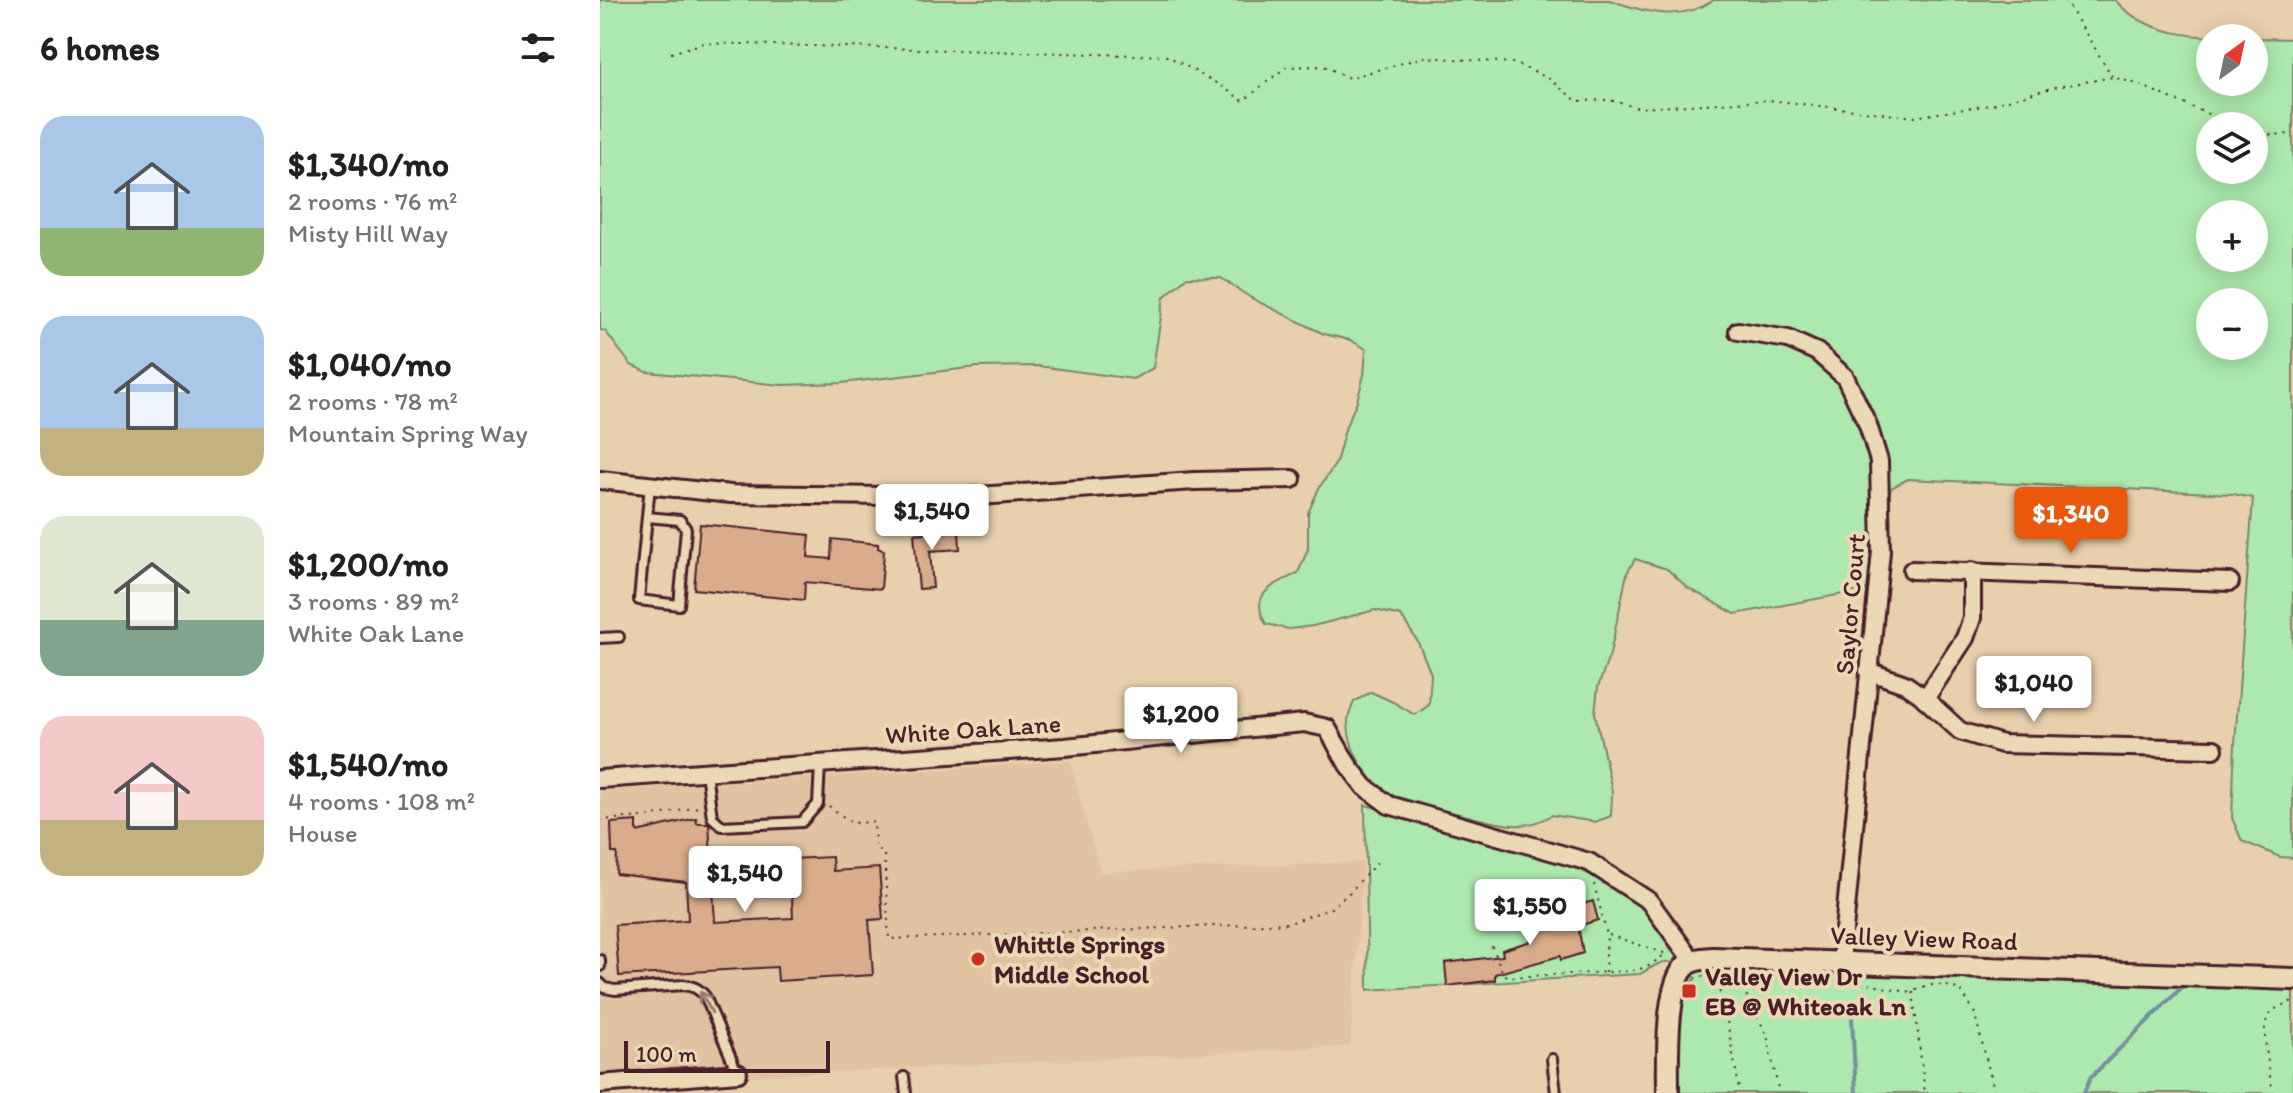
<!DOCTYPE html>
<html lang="en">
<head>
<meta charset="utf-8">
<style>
	body { margin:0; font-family:Itim,sans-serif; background:#f2f2f2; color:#202124; height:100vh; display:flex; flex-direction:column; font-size:30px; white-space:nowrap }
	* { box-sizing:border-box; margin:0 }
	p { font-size:26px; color:#757577 }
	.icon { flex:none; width:44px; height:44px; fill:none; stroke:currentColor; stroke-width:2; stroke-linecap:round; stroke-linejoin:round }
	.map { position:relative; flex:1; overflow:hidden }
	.sheet { display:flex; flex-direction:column; background:#fff; width:600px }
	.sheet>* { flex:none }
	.needle { width:52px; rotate:33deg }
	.buttons { position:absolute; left:1596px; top:24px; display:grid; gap:16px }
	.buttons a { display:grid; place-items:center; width:72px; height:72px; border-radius:50%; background:#fff; box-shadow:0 4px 20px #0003; font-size:40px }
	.scale { position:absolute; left:24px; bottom:20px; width:206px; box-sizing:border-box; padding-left:8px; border:4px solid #4a1f2b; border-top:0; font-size:22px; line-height:28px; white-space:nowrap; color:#4a1f2b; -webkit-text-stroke:6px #ebd8b5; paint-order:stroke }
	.price { position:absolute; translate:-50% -68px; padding:0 18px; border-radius:8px; background:#fff; color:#222; font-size:26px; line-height:52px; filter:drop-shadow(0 2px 4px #0008) }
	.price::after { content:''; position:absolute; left:50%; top:48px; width:24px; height:18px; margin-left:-12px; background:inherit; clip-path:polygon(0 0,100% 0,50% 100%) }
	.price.selected { background:#ea580c; color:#fff }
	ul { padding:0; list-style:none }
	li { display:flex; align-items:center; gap:24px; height:200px; padding:0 40px }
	li span { display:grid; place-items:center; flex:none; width:224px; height:160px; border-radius:24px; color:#555 }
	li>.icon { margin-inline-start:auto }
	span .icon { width:96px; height:96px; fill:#fffc; stroke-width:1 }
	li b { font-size:34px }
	h2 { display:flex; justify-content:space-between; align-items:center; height:96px; padding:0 40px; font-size:34px }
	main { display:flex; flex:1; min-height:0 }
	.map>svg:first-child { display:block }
	.built { fill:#e1c2a1 }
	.green { fill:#ade9ae; stroke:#7c846c; stroke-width:2; fill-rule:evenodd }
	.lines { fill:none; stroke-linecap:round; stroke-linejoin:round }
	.stream { stroke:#7490a1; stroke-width:4 }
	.building { fill:#d9ac8b; stroke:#4a1f2b; stroke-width:2 }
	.service-casing { stroke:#4a1f2b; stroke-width:14 }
	.minor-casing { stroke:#4a1f2b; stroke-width:22 }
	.tertiary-casing { stroke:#4a1f2b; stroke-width:26 }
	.path { stroke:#4a1f2b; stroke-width:2; stroke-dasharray:2 6; stroke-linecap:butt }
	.service { stroke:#ebd8b5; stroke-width:8 }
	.minor { stroke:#ebd8b5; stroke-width:16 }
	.tertiary { stroke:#ebd8b5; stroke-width:20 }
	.oneway { stroke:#9a7c70 }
	.poi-dot { fill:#c8321e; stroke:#ebd8b5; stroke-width:3 }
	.labels { text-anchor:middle; stroke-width:8; stroke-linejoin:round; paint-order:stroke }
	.street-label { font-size:26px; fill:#4a1f2b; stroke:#ebd8b5 }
	.poi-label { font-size:26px; font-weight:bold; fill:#4a1f2b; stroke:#ebd8b5; text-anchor:start }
</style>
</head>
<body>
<main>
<section class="sheet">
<h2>6 homes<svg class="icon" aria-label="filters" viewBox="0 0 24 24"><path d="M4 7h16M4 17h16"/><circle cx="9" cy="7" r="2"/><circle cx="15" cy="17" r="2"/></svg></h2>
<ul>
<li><span style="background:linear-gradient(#a9c7e8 70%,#8fb573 0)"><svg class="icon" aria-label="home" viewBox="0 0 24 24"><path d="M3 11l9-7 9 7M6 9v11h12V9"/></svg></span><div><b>$1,340/mo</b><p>2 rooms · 76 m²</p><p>Misty Hill Way</p></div></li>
<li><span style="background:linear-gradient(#a9c7e8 70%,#c2b280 0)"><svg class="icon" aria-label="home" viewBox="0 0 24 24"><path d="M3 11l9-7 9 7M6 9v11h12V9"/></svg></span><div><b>$1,040/mo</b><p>2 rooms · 78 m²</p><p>Mountain Spring Way</p></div></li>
<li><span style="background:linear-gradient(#dfe7d0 65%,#7fa58c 0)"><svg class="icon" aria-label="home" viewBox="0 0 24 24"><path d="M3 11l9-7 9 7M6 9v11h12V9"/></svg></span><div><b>$1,200/mo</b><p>3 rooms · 89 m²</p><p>White Oak Lane</p></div></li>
<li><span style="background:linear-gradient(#f6c9c9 65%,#c2b280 0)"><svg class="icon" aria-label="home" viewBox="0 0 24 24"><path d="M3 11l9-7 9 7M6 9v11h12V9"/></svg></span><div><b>$1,540/mo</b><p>4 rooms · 108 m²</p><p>House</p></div></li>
</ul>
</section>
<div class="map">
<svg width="1693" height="1093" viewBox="0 0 1693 1093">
	<rect width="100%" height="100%" fill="#e8d0ad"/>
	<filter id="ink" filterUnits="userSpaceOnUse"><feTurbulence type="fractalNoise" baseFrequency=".0125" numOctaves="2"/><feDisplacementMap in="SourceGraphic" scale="16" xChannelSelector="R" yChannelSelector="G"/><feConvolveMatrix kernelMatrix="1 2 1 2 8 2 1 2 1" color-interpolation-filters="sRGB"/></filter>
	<g filter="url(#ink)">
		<polygon class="built" points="470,761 500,872 763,862 750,1046 0,1084 0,791"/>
		<g class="green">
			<path d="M0,0h1009c37,12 70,23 105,0h401c33,38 87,37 134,38h-39v44h44v-44l39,1v819l-13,-1 -38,-16 -10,-23 3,-75 18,-245 -20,-4 -325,-15 -17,9 -7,26 -3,73 -146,27 -47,-26 -21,-19 -32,-10 -8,14 -17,81 -12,33 -3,26 17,78 -1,25 -16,6 -43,-7c-31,19 -56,7 -89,0 -19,-5 -41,-7 -60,-14 -30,-11 -53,-44 -55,-76 -1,-8 3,-16 6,-23l17,-10 22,10 22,13 14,-10 2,-31 -13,-32 -17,-26 -26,-6 -62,16 -24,3 -23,-5c-18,-31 8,-39 32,-51l10,-24v-36l11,-25 17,-25 10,-37 11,-25 7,-26 2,-26 -16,-9 -26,-6 -73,-36 -30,-20 -34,-1 -23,20 -11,71 -20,11 -95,-13 -61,1 -135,16 -59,2 -136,-13 -16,-7 -26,-34 -5,-1zM1610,126h44v44h-44zM1610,214h44v44h-44zM1610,302h44v44h-44z"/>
			<path d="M765,805l176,46 75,36 31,25 14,16 10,23 38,22 30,-6 36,1 518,21v104h-619l7,-92 6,-13 9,-10c-29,-20 -25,-22 -56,-4l-272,16z"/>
		</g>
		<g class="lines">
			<g class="stream">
				<polyline points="1251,1000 1256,1093"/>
				<polyline points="1484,1093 1490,1078 1582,987"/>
			</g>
		</g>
		<g class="building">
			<polygon points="100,524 210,535 208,557 231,559 232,539 278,544 278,548 284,551 281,589 205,582 204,600 94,589"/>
			<polygon points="359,530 360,549 330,551 333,588 319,589 314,534"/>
			<polygon points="96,818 97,823 109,823 115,922 193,918 190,859 232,857 233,871 279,868 283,919 269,920 273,975 178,981 177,967 19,976 15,925 88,920 86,882 16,874 17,853 12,853 11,823 37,821 37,832"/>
			<polygon points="993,901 998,920 978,926 983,953 961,960 960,956 895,974 895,980 847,986 845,963 903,956 902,950 931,941 925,922"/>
		</g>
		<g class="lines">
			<g class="service-casing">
				<g id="service">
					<polyline points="47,517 80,520 86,529 79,605 39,600 50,485"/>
					<polyline points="0,638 19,637"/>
					<polyline points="106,772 112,817 122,826 202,822 218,804 220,765"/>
					<polyline points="0,960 0,966"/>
					<path d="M0,983l5,5 10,2 68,-5c10,1 15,3 22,11l32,76"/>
					<polyline points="952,1059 956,1093"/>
					<polyline points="304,1077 306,1093"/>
				</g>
			</g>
			<g class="minor-casing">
				<g id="minor">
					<polyline points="1138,331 1188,339 1217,352 1245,377 1268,425 1279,461 1281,551 1241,961"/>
					<polyline points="0,480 131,494 364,497 594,481 692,479"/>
					<polyline points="1312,570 1630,582"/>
					<polyline points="1268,671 1305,684 1321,695 1360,731 1402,744 1614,749"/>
					<polyline points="1325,699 1365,638 1372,618 1372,571"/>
					<polyline points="0,779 465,747 704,723 727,728 748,765 765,787 789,805 989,862 1049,901 1092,960"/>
					<polyline points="0,1084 138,1073"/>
				</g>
			</g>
			<g class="tertiary-casing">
				<path id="tertiary" d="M1068,1093c0,-30 -3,-102 16,-125 7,-9 18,-9 29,-10l580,21"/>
			</g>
			<g class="path">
				<polyline points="1465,0 1512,76"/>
				<polyline points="71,53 104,43 568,56 623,87 643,101 686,67 724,66 749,78 824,57 913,63 948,78 977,101 1009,100 1039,108 1169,100 1314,117 1390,105 1451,88 1513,77 1540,85 1636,126"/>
				<polyline points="1654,132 1662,135 1693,134"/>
				<polyline points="229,806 252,823 274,822 275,847 284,854 289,939 690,923 731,908 751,891 780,859"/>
				<polyline points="0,820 54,816 98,807"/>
				<polyline points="994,884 1007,935 1005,972"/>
				<polyline points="1009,935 1067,954"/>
				<polyline points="892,946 902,971 908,977 1031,971 1047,967 1066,954"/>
				<polyline points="1102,976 1116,984 1123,999 1140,1093"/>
				<polyline points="1139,981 1167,1035 1179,1093"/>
				<polyline points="1253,981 1307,992 1329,985 1344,985 1360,990 1374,1011 1395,1093"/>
				<polyline points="1116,984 1151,978 1182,979"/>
				<polyline points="1313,992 1325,1093"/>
				<path d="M1674,1093c-4,-12 -5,-25 -7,-38 -4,-29 -6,-44 26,-54"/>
			</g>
			<use href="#service" class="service"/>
			<use href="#minor" class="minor"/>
			<use href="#tertiary" class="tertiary"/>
		</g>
		<defs><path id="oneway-shaft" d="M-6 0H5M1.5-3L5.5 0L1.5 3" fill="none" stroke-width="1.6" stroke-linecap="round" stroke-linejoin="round" transform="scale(2)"/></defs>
		<use class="oneway" href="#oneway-shaft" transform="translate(106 1002) rotate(-119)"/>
	</g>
	<g class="poi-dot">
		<circle cx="378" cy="959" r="8"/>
		<rect x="1081" y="983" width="16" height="16" rx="4"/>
	</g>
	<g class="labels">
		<g class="street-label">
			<text transform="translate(1250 604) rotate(-85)" y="9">Saylor Court</text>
			<text transform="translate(373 729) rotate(-4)" y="9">White Oak Lane</text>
			<text transform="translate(1324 938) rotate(2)" y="9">Valley View Road</text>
		</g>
		<g class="poi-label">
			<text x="394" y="953">Whittle Springs<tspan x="394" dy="30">Middle School</tspan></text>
			<text x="1105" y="985">Valley View Dr<tspan x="1105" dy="30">EB @ Whiteoak Ln</tspan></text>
		</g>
	</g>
</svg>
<div class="buttons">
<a><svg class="needle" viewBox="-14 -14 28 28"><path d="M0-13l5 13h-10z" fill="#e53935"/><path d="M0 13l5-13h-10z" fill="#757577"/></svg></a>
<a><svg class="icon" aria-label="layers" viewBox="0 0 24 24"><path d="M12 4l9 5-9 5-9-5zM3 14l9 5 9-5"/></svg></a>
<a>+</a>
<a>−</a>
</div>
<div class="scale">100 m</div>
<b class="price" style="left:332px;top:552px">$1,540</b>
<b class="price selected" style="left:1471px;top:555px">$1,340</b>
<b class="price" style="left:1434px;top:724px">$1,040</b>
<b class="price" style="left:581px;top:755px">$1,200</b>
<b class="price" style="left:145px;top:914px">$1,540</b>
<b class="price" style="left:930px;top:947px">$1,550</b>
</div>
</main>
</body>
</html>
